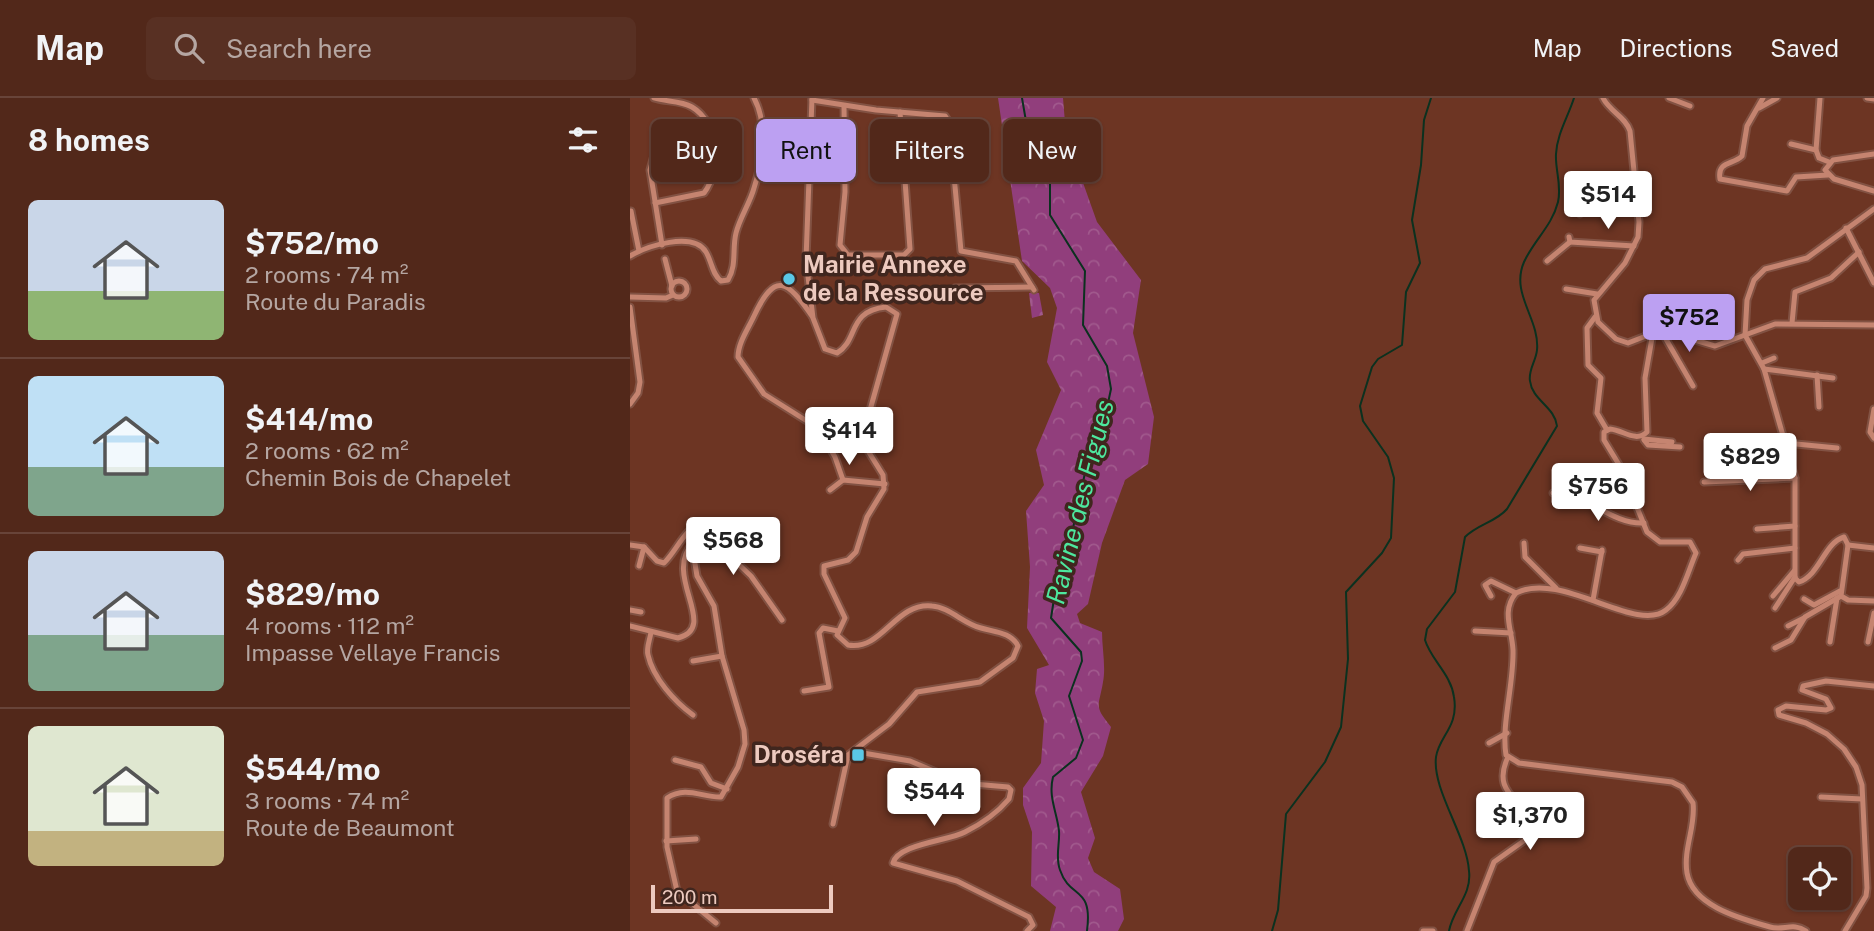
<!DOCTYPE html>
<html lang="en">
<head>
<meta charset="utf-8">
<style>
	body { margin:0; font-family:"Public Sans",sans-serif; background:#583023; color:#f1f3f6; height:100vh; display:flex; flex-direction:column; font-size:26px; white-space:nowrap }
	* { box-sizing:border-box; margin:0 }
	p { font-size:23px; color:#b5a6a2 }
	.icon { flex:none; width:38px; height:38px; fill:none; stroke:currentColor; stroke-width:2; stroke-linecap:round; stroke-linejoin:round }
	.map { position:relative; flex:1; overflow:hidden }
	.details { display:flex; flex-direction:column; background:#52281a; width:630px }
	.details>* { flex:none }
	.top-card { position:absolute; left:21px; top:21px; width:665px; height:63px; display:flex; gap:14px }
	.fabs { position:absolute; left:1158px; top:749px; display:grid; gap:14px }
	.fabs a { display:grid; place-items:center; width:63px; height:63px; border-radius:10px; background:#52281a; box-shadow:0 2px 5px #0004,0 0 0 2px #684439; font-size:35px }
	.scale { position:absolute; left:21px; bottom:18px; width:182px; box-sizing:border-box; padding-left:7px; border:4px solid #edcabf; border-top:0; font-size:19px; line-height:24px; white-space:nowrap; color:#edcabf; -webkit-text-stroke:5px #40261e; paint-order:stroke }
	.price { position:absolute; translate:-50% -60px; padding:0 16px; border-radius:7px; background:#fff; color:#222; font-size:23px; line-height:46px; filter:drop-shadow(0 2px 4px #0008) }
	.price::after { content:''; position:absolute; left:50%; top:42px; width:21px; height:16px; margin-left:-10px; background:inherit; clip-path:polygon(0 0,100% 0,50% 100%) }
	.price.current { background:#bca0f2; color:#111 }
	ul { padding:0; list-style:none }
	li { display:flex; align-items:center; gap:21px; height:175px; padding:0 28px }
	li+li { border-top:2px solid #684439 }
	li span { display:grid; place-items:center; flex:none; width:196px; height:140px; border-radius:10px; color:#555 }
	li>.icon { margin-inline-start:auto }
	span .icon { width:84px; height:84px; fill:#fffc; stroke-width:1 }
	li b { font-size:30px }
	h2 { display:flex; justify-content:space-between; align-items:center; height:84px; padding:0 28px; font-size:30px }
	.chip { padding:0 24px; border-radius:10px; background:#52281a; box-shadow:0 2px 5px #0004,0 0 0 2px #684439; font-size:24px; line-height:63px }
	.chip.current { background:#bca0f2; color:#111 }
	header { display:flex; align-items:center; gap:42px; box-sizing:border-box; height:98px; padding:0 35px; background:#52281a; border-bottom:2px solid #684439 }
	header strong { font-size:33px }
	nav { display:flex; gap:38px; margin-inline-start:auto; font-size:24px }
	.search { width:490px; height:63px; background:#583023; display:flex; align-items:center; gap:18px; box-sizing:border-box; padding:0 24px; border-radius:10px; color:#b5a6a2; font-size:26px }
	main { display:flex; flex:1; min-height:0 }
	.map>svg:first-child { display:block }
	.forest { fill:url(#forest-crowns) }
	.cemetery { fill:url(#cemetery-stones) }
	.lines { fill:none; stroke-linecap:round; stroke-linejoin:round }
	.stream { stroke:#0b311f; stroke-width:2 }
	.minor-casing { stroke:#825243; stroke-width:9 }
	.minor { stroke:#c58470; stroke-width:5 }
	.poi-dot { fill:#5ac8e6; stroke:#40261e; stroke-width:2.5 }
	.labels { text-anchor:middle; stroke-width:7; stroke-linejoin:round; paint-order:stroke }
	.poi-label { font-size:24px; font-weight:bold; fill:#edcabf; stroke:#40261e; text-anchor:start }
	.water-label { font-size:26px; font-style:italic; fill:#4de89e; stroke:#40261e }
</style>
</head>
<body>
<header>
<strong>Map</strong>
<div class="search"><svg class="icon" aria-label="search" viewBox="0 0 24 24"><circle cx="10" cy="10" r="6"/><path d="M15 15l6 6"/></svg>Search here</div>
<nav><a>Map</a><a>Directions</a><a>Saved</a></nav>
</header>
<main>
<section class="details">
<h2>8 homes<svg class="icon" aria-label="filters" viewBox="0 0 24 24"><path d="M4 7h16M4 17h16"/><circle cx="9" cy="7" r="2"/><circle cx="15" cy="17" r="2"/></svg></h2>
<ul>
<li><span style="background:linear-gradient(#c9d6e8 65%,#8fb573 0)"><svg class="icon" aria-label="home" viewBox="0 0 24 24"><path d="M3 11l9-7 9 7M6 9v11h12V9"/></svg></span><div><b>$752/mo</b><p>2 rooms · 74 m²</p><p>Route du Paradis</p></div></li>
<li><span style="background:linear-gradient(#bfe0f5 65%,#7fa58c 0)"><svg class="icon" aria-label="home" viewBox="0 0 24 24"><path d="M3 11l9-7 9 7M6 9v11h12V9"/></svg></span><div><b>$414/mo</b><p>2 rooms · 62 m²</p><p>Chemin Bois de Chapelet</p></div></li>
<li><span style="background:linear-gradient(#c9d6e8 60%,#7fa58c 0)"><svg class="icon" aria-label="home" viewBox="0 0 24 24"><path d="M3 11l9-7 9 7M6 9v11h12V9"/></svg></span><div><b>$829/mo</b><p>4 rooms · 112 m²</p><p>Impasse Vellaye Francis</p></div></li>
<li><span style="background:linear-gradient(#dfe7d0 75%,#c2b280 0)"><svg class="icon" aria-label="home" viewBox="0 0 24 24"><path d="M3 11l9-7 9 7M6 9v11h12V9"/></svg></span><div><b>$544/mo</b><p>3 rooms · 74 m²</p><p>Route de Beaumont</p></div></li>
</ul>
</section>
<div class="map">
<svg width="1244" height="833" viewBox="0 0 1244 833">
	<defs>
		<pattern id="forest-crowns" width="20" height="18" patternUnits="userSpaceOnUse" patternTransform="scale(1.75)"><rect width="20" height="18" fill="#913e7c"/><path d="M2 6a3 3 0 1 1 6 0M12 15a3 3 0 1 1 6 0" fill="none" stroke="#a1598d"/></pattern>
		<pattern id="cemetery-stones" width="16" height="16" patternUnits="userSpaceOnUse" patternTransform="scale(1.75)"><rect width="16" height="16" fill="#913e7c"/><path d="M2 7V4a2 2 0 0 1 4 0v3zM10 15v-3a2 2 0 0 1 4 0v3z" fill="#a1598d"/></pattern>
	</defs>
	<rect width="100%" height="100%" fill="#6d3523"/>
	<path class="forest" d="M368,0h65l3,37 31,87 44,58 -8,53 21,84 -6,47 -23,16 -23,63 -14,61 -11,10 3,9 22,9c0,16 4,35 1,50 -4,25 -10,23 8,45l-8,29 -22,36 14,46 -7,20 6,14 26,17 4,30 -6,12h-68l6,-24 -25,-21 1,-54 -9,-27v-17l18,-25 3,-42 -9,-28 2,-24 12,-4 -22,-37 3,-61 -4,-56 18,-26 -8,-35 25,-60 -14,-28 10,-54 -7,-20 -28,-27z"/>
	<polygon class="cemetery" points="399,195 409,195 413,217 402,220"/>
	<g class="lines">
		<g class="stream">
			<path d="M392,0l5,29 23,57v31l35,56 -2,54 24,41 4,23 -6,28 -20,56 -17,78 -12,35 -5,32 30,34 1,9 -13,35 14,44 -7,18 -23,19c-5,20 4,35 6,54 1,13 -4,26 1,39 10,30 33,15 27,61"/>
			<polyline points="642,833 648,812 656,716 695,664 711,629 718,561 716,494 752,455 761,440 764,380 758,359 733,323 730,308 742,269 748,261 772,247 776,194 790,165 782,122 791,67 794,22 801,0"/>
			<path d="M819,833c4,-22 23,-36 20,-60 -2,-35 -37,-81 -33,-114 3,-21 23,-30 18,-60 -3,-23 -23,-37 -29,-57l2,-11 28,-37 10,-55c13,-13 31,-15 42,-28l50,-83c-2,-19 -25,-26 -27,-45 -2,-11 6,-20 7,-31 3,-31 -27,-56 -13,-88 10,-22 28,-36 34,-60 4,-17 -3,-32 -2,-48 1,-20 12,-37 18,-56"/>
		</g>
		<g class="minor-casing">
			<g id="minor">
				<path d="M24,0c12,4 26,2 38,9 27,16 30,62 12,86l-49,10"/>
				<path d="M182,0l-6,162 7,58 12,31 12,4c22,-13 10,-42 49,-46l11,7 -34,121 2,11 18,29 1,14 -17,28 -11,35 -8,8 -24,6v8l21,44 -8,17 11,10c35,6 47,-43 84,-39 17,1 32,18 49,22 13,4 30,4 37,18l-5,12 -33,24 -63,10 -28,32 -41,31 -15,69"/>
				<path d="M973,0c7,14 22,18 27,33l9,91 -1,15 -13,26 -31,37 4,22 18,17 12,4 18,-7 28,-2 41,12 60,-22 99,1"/>
				<polyline points="1039,0 1060,8"/>
				<path d="M1133,0l-16,28 -5,30c-9,9 -25,5 -22,23l67,12 9,-14 32,-2"/>
				<polyline points="1237,0 1244,1"/>
				<polyline points="182,2 246,12 315,18 319,24 331,153 386,163 404,192"/>
				<polyline points="214,8 215,94 210,147 218,157 274,157 280,151 270,14"/>
				<polyline points="1129,10 1147,0"/>
				<polyline points="1161,46 1186,52 1189,60 1199,64"/>
				<polyline points="1186,52 1190,0"/>
				<polyline points="1244,56 1203,62 1195,72 1204,81 1244,93"/>
				<path d="M1244,111l-67,49 -42,11 -11,11 -7,20 -2,35 19,34 31,109v100l4,4c21,-7 25,-39 45,-45l4,8 -7,51 7,4 26,1"/>
				<polyline points="1,113 9,153"/>
				<polyline points="950,116 949,90 953,83 967,83 979,91 1007,90"/>
				<polyline points="1216,130 1244,185"/>
				<polyline points="939,139 940,144 1004,148"/>
				<path d="M32,147l-12,-75 3,-11c16,-19 42,0 60,7"/>
				<path d="M0,158c17,-10 63,-25 76,-4 6,10 6,22 15,29l7,-1c9,-15 4,-31 8,-47 4,-16 14,-30 18,-45 9,-27 14,-64 0,-90"/>
				<polyline points="35,161 42,188"/>
				<polyline points="917,163 940,144"/>
				<circle cx="49" cy="191" r="8"/>
				<polyline points="325,190 402,189"/>
				<polyline points="936,191 967,196"/>
				<polyline points="0,199 36,200 43,197"/>
				<polyline points="0,209 10,284 8,295 0,306"/>
				<path d="M182,218c-25,-36 -37,-45 -58,0 -6,13 -16,27 -16,41l26,37 54,34 17,29 8,23"/>
				<polyline points="965,219 957,230 958,267 971,280 967,315 977,332"/>
				<polyline points="1162,225 1165,194 1201,180 1229,154"/>
				<polyline points="1033,236 1063,288"/>
				<polyline points="1054,239 1059,206"/>
				<path d="M1022,240l-7,40 2,54c-11,11 -24,-2 -37,-3l-6,3v8l17,28 26,64 13,10h30l6,11c-8,18 -14,45 -30,57 -30,24 -105,-40 -150,-17 -15,18 -4,36 -3,57 1,34 -12,75 -7,105l13,8 153,19 10,5 11,16c3,23 -10,46 -6,70 6,34 56,46 83,54 13,4 23,-5 36,4"/>
				<polyline points="1132,265 1144,260"/>
				<polyline points="1134,271 1203,280"/>
				<polyline points="1187,277 1189,309"/>
				<polyline points="1244,311 1240,334 1244,340"/>
				<polyline points="1093,340 1155,342"/>
				<polyline points="1014,341 1042,344"/>
				<polyline points="1014,342 1018,347 1050,349"/>
				<polyline points="1156,345 1207,350"/>
				<polyline points="1099,350 1156,347"/>
				<polyline points="1074,384 1165,380"/>
				<polyline points="200,392 213,382 255,386"/>
				<path d="M923,395c29,-3 58,32 91,30"/>
				<polyline points="80,425 100,424"/>
				<polyline points="1127,431 1165,428"/>
				<path d="M60,435l7,43 17,30 8,50 22,74 1,14 -7,23 -17,30c-18,1 -35,-12 -54,1v49l10,44 39,32"/>
				<polyline points="894,445 895,459 926,490"/>
				<path d="M0,447l14,2 13,14 7,2c14,-13 24,-44 46,-40l7,5 14,29 20,19 31,44"/>
				<polyline points="1218,447 1244,450"/>
				<polyline points="950,450 972,454"/>
				<polyline points="1108,462 1113,456 1165,450"/>
				<polyline points="9,468 14,449"/>
				<polyline points="861,498 855,487 861,483 886,495"/>
				<polyline points="1143,498 1164,473"/>
				<polyline points="1174,501 1184,507 1210,493"/>
				<polyline points="963,502 972,452"/>
				<polyline points="1145,510 1165,479"/>
				<polyline points="0,512 11,514"/>
				<path d="M0,528l48,12c42,-11 -16,-62 15,-95"/>
				<polyline points="1158,528 1174,520"/>
				<polyline points="845,533 881,535"/>
				<path d="M21,534c-1,8 -5,16 -3,23 5,23 27,47 45,60"/>
				<polyline points="1200,544 1207,500"/>
				<polyline points="1238,544 1244,515"/>
				<polyline points="1145,550 1161,542 1175,519 1211,498"/>
				<polyline points="63,563 92,558"/>
				<polyline points="174,593 199,589 189,535 193,530 208,533"/>
				<polyline points="859,645 877,635"/>
				<path d="M229,651l4,4 47,8 52,22 46,4 3,3 -2,9c-11,13 -28,25 -44,33 -17,9 -67,12 -72,31l64,18 72,36 4,8 -6,6"/>
				<polyline points="45,662 71,669 81,685 97,691"/>
				<polyline points="1191,699 1232,701"/>
				<polyline points="36,743 66,741"/>
				<polyline points="793,833 803,833"/>
				<path d="M837,833l27,-69 31,-22 6,-10c-1,-31 -42,-33 -23,-73"/>
				<polyline points="1215,833 1236,798 1237,790 1232,687 1226,669 1214,651 1197,636 1176,625 1149,617 1148,612 1156,608 1196,612 1201,610 1196,601 1172,592 1173,588 1196,583 1244,588"/>
			</g>
		</g>
		<use href="#minor" class="minor"/>
	</g>
	<g class="poi-dot">
		<circle cx="159" cy="181" r="7"/>
		<rect x="221" y="650" width="14" height="14" rx="3.5"/>
	</g>
	<g class="labels">
		<g class="poi-label">
			<text x="173" y="175">Mairie Annexe<tspan x="173" dy="28">de la Ressource</tspan></text>
			<text x="214" y="665" text-anchor="end">Droséra</text>
		</g>
		<g class="water-label">
			<text transform="translate(450 404) rotate(-76)" y="9">Ravine des Figues</text>
		</g>
	</g>
</svg>
<div class="fabs">
<a><svg class="icon" aria-label="locate" viewBox="0 0 24 24"><circle cx="12" cy="12" r="6"/><path d="M12 2v4M12 18v4M2 12h4M18 12h4"/></svg></a>
</div>
<div class="scale">200 m</div>
<b class="price" style="left:978px;top:133px">$514</b>
<b class="price current" style="left:1059px;top:256px">$752</b>
<b class="price" style="left:219px;top:369px">$414</b>
<b class="price" style="left:1120px;top:395px">$829</b>
<b class="price" style="left:968px;top:425px">$756</b>
<b class="price" style="left:103px;top:479px">$568</b>
<b class="price" style="left:304px;top:730px">$544</b>
<b class="price" style="left:900px;top:754px">$1,370</b>
<div class="top-card">
<a class="chip">Buy</a>
<a class="chip current">Rent</a>
<a class="chip">Filters</a>
<a class="chip">New</a>
</div>
</div>
</main>
</body>
</html>
